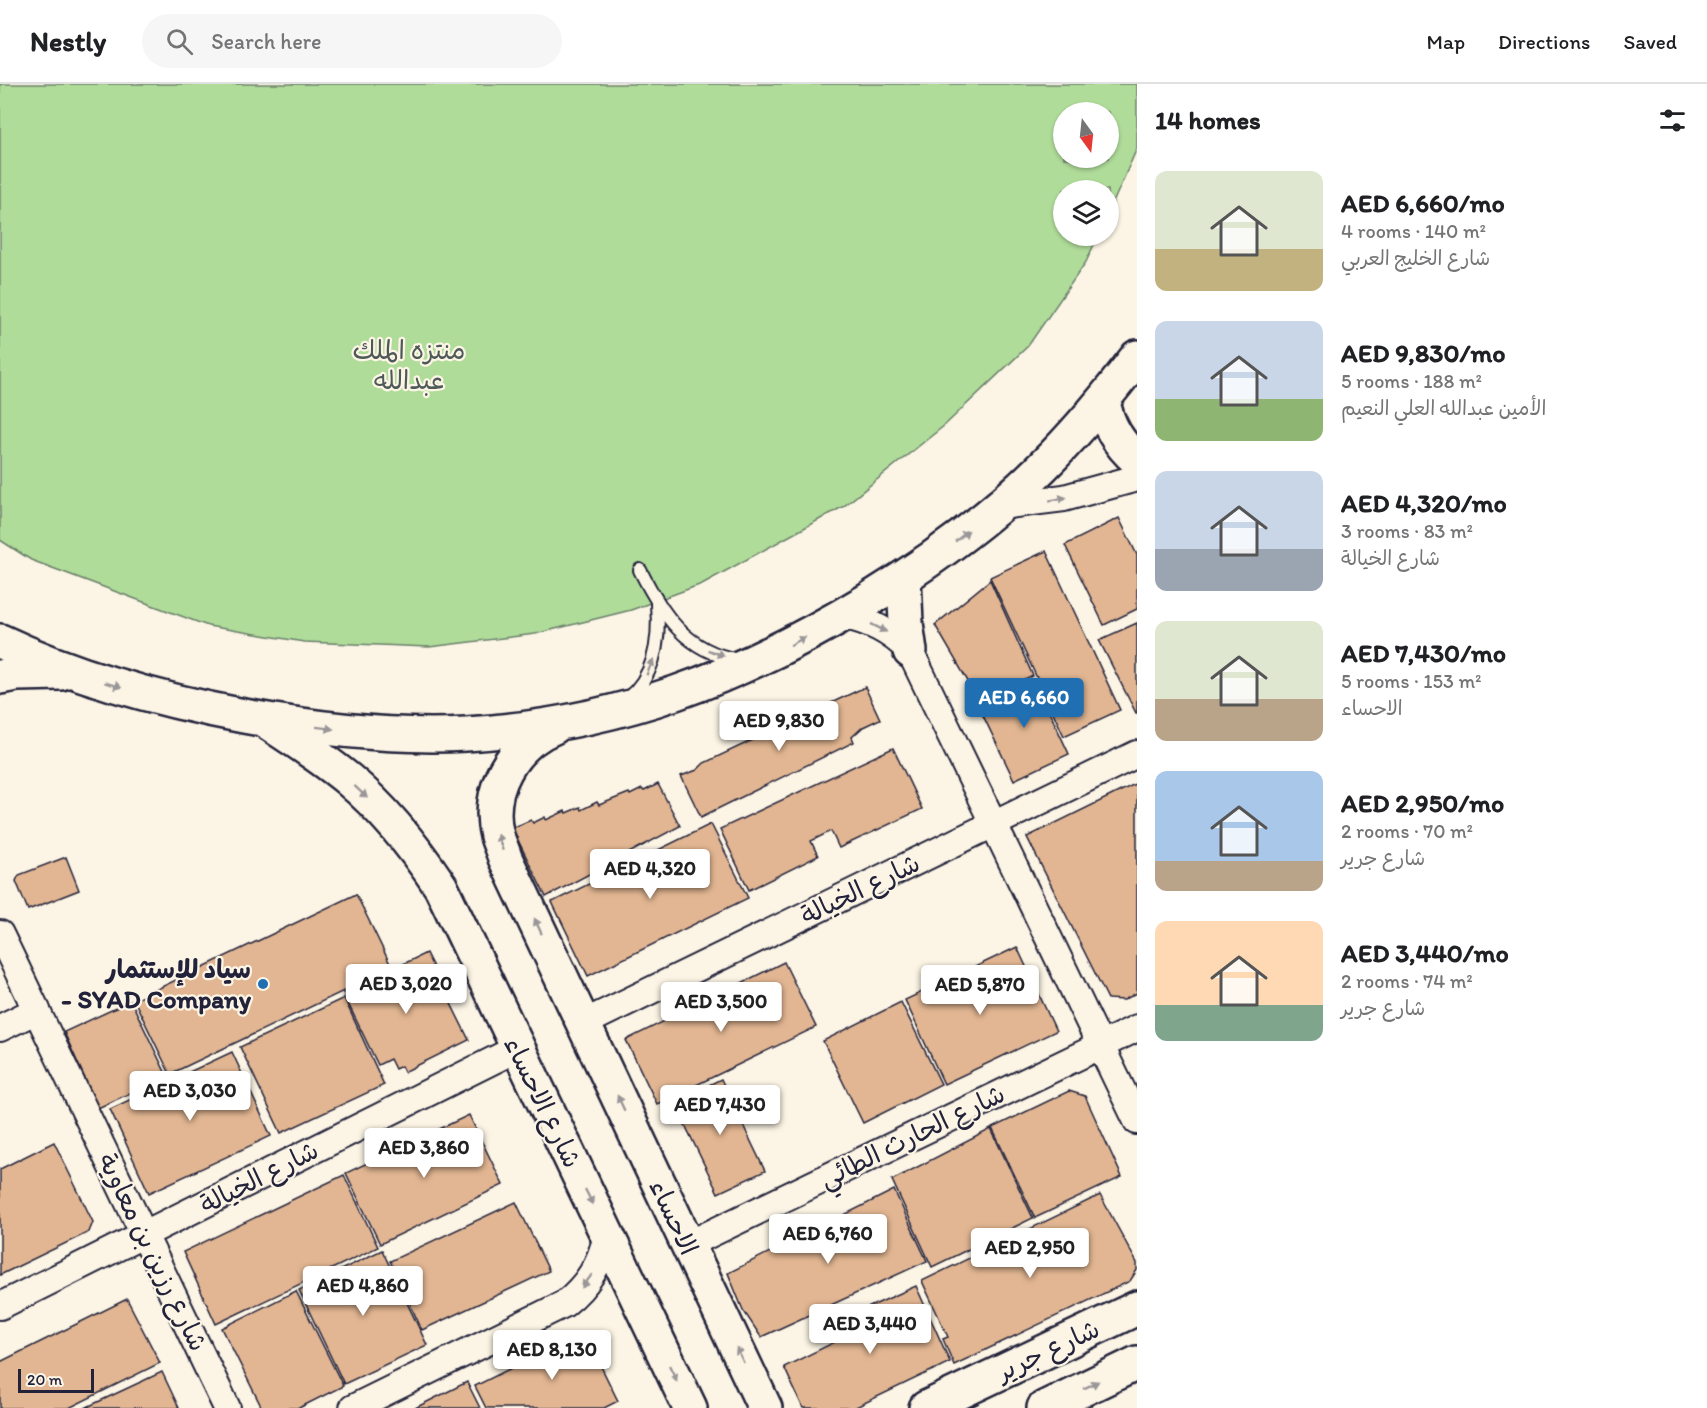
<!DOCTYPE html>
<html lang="en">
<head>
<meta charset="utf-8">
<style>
	body { margin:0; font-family:Itim,"Playpen Sans Arabic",sans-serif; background:#f6f6f6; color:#202124; height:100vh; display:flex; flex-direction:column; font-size:22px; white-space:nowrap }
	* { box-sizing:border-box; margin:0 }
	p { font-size:20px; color:#757577 }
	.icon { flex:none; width:33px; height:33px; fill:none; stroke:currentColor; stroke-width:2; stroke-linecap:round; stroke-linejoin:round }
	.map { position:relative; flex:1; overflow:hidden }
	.sheet { display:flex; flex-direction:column; background:#fff; width:570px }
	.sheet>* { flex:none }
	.needle { width:39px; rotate:165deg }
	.fabs { position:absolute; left:1053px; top:18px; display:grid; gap:12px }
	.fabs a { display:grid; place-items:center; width:66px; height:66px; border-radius:50%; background:#fff; box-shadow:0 2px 4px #0004; font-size:30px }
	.scale { position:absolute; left:18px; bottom:15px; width:76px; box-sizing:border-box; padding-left:6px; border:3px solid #22223b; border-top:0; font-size:16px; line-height:21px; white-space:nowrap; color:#22223b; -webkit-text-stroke:4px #fcf5e5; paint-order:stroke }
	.price { position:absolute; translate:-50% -51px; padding:0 14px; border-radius:6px; background:#fff; color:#222; font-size:20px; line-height:39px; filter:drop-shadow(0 2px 3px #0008) }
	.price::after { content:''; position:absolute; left:50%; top:36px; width:18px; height:14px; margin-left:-9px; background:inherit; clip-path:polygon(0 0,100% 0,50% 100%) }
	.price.active { background:#1f6fb2; color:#fff }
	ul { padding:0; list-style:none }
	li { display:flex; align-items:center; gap:18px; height:150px; padding:0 18px }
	li span { display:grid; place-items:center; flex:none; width:168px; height:120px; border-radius:12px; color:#555 }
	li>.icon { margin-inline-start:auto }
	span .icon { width:72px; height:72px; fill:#fffc; stroke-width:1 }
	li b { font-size:26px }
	h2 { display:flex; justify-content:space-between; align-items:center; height:72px; padding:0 18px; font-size:26px }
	header { display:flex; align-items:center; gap:36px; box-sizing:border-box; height:84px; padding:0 30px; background:#fff; border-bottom:2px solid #e0e0e0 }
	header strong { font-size:28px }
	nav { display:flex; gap:33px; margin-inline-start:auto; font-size:21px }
	.search { width:420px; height:54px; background:#f6f6f6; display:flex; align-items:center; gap:15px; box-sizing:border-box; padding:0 21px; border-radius:33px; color:#757577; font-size:22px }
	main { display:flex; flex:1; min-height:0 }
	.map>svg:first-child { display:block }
	.green { fill:#b0dc9a; stroke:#697f6a; stroke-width:1.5; fill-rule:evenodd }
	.building { fill:#e2b692; stroke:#22223b; stroke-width:1.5 }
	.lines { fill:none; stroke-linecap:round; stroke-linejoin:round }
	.service-casing { stroke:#22223b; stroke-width:16 }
	.minor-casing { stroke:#22223b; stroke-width:30 }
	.secondary-casing { stroke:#22223b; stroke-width:38 }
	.service { stroke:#fcf5e5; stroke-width:12 }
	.minor { stroke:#fcf5e5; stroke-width:26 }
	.secondary { stroke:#fcf5e5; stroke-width:33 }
	.oneway { fill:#9a9698 }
	.poi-dot { fill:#1f6fb2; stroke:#fcf5e5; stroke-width:2 }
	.labels { text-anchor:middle; stroke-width:4.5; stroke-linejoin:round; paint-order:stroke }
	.park-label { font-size:26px; fill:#4d5a58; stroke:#fcf5e5 }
	.street-label { font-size:26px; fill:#22223b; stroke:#fcf5e5 }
	.poi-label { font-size:26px; font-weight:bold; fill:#22223b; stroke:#fcf5e5; text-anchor:end }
</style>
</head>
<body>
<header>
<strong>Nestly</strong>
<div class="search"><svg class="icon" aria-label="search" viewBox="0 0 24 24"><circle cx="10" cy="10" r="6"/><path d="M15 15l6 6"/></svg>Search here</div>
<nav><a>Map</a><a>Directions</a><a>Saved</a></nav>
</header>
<main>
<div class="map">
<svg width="1137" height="1324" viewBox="0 0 1137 1324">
	<rect width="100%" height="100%" fill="#fcf5e5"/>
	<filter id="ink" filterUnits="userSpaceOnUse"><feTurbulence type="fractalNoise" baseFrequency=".0167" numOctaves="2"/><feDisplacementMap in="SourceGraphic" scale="12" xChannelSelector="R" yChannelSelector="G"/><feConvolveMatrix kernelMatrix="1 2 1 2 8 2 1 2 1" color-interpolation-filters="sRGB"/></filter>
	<g filter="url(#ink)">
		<path class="green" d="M0,0h1137v64l-28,64 -1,-22h-44v46h34l-12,26 -58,84 -83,79 -101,81 -142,78 -71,26 -96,24 -106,13 -125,-5 -96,-16 -177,-66 -31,-20zM1064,28h44v46h-44z"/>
		<g class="building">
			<polygon points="1119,434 1137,471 1137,525 1104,541 1065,461"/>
			<polygon points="1046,467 1120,626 1064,652 990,493"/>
			<polygon points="990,496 1033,592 980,618 935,541"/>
			<polygon points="1137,539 1137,629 1136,629 1099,556"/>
			<polygon points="1034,595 1069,670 1014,696 978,621"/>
			<polygon points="865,603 880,635 863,643 852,653 854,658 701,733 681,692 697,686 704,679"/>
			<polygon points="893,664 922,725 839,764 831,747 811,757 818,772 749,806 720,745"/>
			<polygon points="1137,699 1137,909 1124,916 1108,915 1027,753"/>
			<polygon points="658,700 680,742 546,813 512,744 531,736 533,739 545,733 546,736 565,727 566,729 580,723 581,726 597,718 599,721 629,709 630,711 642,705 644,707"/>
			<polygon points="711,740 748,814 588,892 552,818"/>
			<polygon points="66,773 79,806 28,826 16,797 19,791"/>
			<polygon points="356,810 392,884 170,990 134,916"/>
			<polygon points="1017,863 1056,947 944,1000 905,916"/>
			<polygon points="426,869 469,956 404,988 401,982 395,985 390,975 378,981 343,909"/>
			<polygon points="784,878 816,943 657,1020 626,956"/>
			<polygon points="344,914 384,1001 281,1049 240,963"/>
			<polygon points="131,917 167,992 98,1024 64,948"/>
			<polygon points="901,918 941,1000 863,1039 823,957"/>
			<polygon points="232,968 271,1052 149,1109 110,1025"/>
			<polygon points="721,995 765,1087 718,1109 674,1018"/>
			<polygon points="1069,1007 1085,1012 1122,1093 1035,1134 992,1044"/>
			<polygon points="469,1031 503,1101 380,1160 346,1089"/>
			<polygon points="991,1045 1033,1134 932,1183 892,1096"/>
			<polygon points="54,1058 93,1138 89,1148 0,1191 0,1085"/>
			<polygon points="344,1091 378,1163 216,1240 183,1168"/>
			<polygon points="894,1106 927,1177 761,1253 743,1226 728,1189"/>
			<polygon points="1100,1111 1137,1179 1137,1186 1130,1197 954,1281 943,1255 948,1253 922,1197"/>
			<polygon points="516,1118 549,1187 422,1246 390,1177"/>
			<polygon points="382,1166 427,1261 344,1300 299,1206"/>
			<polygon points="916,1202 950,1278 854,1324 803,1324 784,1283 839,1256 832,1240"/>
			<polygon points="296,1207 343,1302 299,1324 262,1324 222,1244"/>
			<polygon points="127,1215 160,1279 69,1324 0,1324 0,1278"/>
			<polygon points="584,1248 618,1317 604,1324 486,1324 475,1302"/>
			<polygon points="162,1288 179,1324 85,1324"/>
			<polygon points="467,1298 480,1324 415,1324"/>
		</g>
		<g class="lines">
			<g class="service-casing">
				<g id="service">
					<path d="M640,486c22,44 46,82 99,90"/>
					<path d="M628,614c28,-23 32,-60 29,-94"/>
				</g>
			</g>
			<g class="minor-casing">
				<g id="minor">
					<polyline points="1000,422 1064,414 1137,394"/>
					<path d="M842,531c27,6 48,16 68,36l227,470"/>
					<polyline points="0,850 227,1324"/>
					<polyline points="584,939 1137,670"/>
					<polyline points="0,944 37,926"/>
					<polyline points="687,1161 1137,944"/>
					<polyline points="0,1222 518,964"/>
					<path d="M353,1324l211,-104c24,-19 36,-39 43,-69"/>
				</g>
			</g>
			<g class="secondary-casing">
				<g id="secondary">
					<path d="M1103,318c5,24 15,41 34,58"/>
					<polyline points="904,494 906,539 910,567"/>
					<path d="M0,557c78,37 159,59 244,75 73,13 148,22 222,18 152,-9 273,-56 402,-134 67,-41 131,-88 186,-145 30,-31 57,-64 83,-98"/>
					<polyline points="0,593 17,590 61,589"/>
					<path d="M270,640c27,18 54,35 79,56 36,30 66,68 92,107l249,521"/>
					<path d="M554,643c-42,17 -69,64 -57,109 2,7 6,15 8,22l260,550"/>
					<polyline points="926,1324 1137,1224"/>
					<polyline points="1044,1324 1137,1279"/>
				</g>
			</g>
			<use href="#service" class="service"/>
			<use href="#minor" class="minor"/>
			<use href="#secondary" class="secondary"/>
		</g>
		<defs><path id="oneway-solid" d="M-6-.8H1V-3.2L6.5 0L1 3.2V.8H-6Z" transform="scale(1.5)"/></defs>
		<g class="oneway">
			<use href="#oneway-solid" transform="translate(1058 415) rotate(-10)"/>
			<use href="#oneway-solid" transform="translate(962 452) rotate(-39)"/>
			<use href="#oneway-solid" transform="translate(879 544) rotate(27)"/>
			<use href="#oneway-solid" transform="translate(798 557) rotate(-28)"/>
			<use href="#oneway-solid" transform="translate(716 569) rotate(21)"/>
			<use href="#oneway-solid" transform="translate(650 583) rotate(-67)"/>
			<use href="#oneway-solid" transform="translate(113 601) rotate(17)"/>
			<use href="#oneway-solid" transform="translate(325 644) rotate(7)"/>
			<use href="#oneway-solid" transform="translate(361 708) rotate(43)"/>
			<use href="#oneway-solid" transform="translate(500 758) rotate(-108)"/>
			<use href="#oneway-solid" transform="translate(538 842) rotate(-115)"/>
			<use href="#oneway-solid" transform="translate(621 1019) rotate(-115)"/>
			<use href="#oneway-solid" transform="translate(589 1113) rotate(64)"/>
			<use href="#oneway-solid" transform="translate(587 1197) rotate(127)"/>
			<use href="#oneway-solid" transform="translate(740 1271) rotate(-115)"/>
			<use href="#oneway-solid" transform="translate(673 1289) rotate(64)"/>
			<use href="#oneway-solid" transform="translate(1091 1301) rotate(-26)"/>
		</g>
	</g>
	<circle class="poi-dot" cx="263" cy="900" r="6"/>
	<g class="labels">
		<g class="park-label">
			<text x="409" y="275">منتزه الملك<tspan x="409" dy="30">عبدالله</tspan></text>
		</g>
		<g class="street-label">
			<text transform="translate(860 805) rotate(-26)" y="9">شارع الخيالة</text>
			<text transform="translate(543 1018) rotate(64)" y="9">شارع الاحساء</text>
			<text transform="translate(912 1052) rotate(-26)" y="9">شارع الحارث الطائي</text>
			<text transform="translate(259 1093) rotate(-27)" y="9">شارع الخيالة</text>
			<text transform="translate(674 1133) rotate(65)" y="9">الاحساء</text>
			<text transform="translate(153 1168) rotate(64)" y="9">شارع رزين بن معاوية</text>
			<text transform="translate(1048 1266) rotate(-25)" y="9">شارع جرير</text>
		</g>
		<g class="poi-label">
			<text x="251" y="894">سياد للإستثمار<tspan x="251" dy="30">- SYAD Company</tspan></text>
		</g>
	</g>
</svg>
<div class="fabs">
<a><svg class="needle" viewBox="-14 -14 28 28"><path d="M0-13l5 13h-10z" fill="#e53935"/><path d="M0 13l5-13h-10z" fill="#757577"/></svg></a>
<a><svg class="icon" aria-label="layers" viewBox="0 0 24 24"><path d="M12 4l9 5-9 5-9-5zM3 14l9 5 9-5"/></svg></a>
</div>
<div class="scale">20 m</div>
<b class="price active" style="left:1024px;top:645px">AED 6,660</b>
<b class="price" style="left:779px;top:668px">AED 9,830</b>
<b class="price" style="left:650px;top:816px">AED 4,320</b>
<b class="price" style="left:406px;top:931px">AED 3,020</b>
<b class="price" style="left:980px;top:932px">AED 5,870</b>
<b class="price" style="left:721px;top:949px">AED 3,500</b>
<b class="price" style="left:190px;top:1038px">AED 3,030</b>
<b class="price" style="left:720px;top:1052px">AED 7,430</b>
<b class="price" style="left:424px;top:1095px">AED 3,860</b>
<b class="price" style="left:828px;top:1181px">AED 6,760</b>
<b class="price" style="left:1030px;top:1195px">AED 2,950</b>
<b class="price" style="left:363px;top:1233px">AED 4,860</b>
<b class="price" style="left:870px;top:1271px">AED 3,440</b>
<b class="price" style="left:552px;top:1297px">AED 8,130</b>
</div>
<section class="sheet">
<h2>14 homes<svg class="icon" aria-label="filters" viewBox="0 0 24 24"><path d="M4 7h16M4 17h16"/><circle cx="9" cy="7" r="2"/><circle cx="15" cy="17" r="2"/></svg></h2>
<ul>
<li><span style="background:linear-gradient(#dfe7d0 65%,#c2b280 0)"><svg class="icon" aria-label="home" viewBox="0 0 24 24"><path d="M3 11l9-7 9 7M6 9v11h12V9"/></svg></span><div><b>AED 6,660/mo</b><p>4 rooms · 140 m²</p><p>شارع الخليج العربي</p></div></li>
<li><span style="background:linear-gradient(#c9d6e8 65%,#8fb573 0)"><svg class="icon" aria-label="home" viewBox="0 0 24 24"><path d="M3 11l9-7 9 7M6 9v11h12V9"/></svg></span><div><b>AED 9,830/mo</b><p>5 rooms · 188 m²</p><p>الأمين عبدالله العلي النعيم</p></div></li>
<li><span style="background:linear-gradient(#c9d6e8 65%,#9aa5b1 0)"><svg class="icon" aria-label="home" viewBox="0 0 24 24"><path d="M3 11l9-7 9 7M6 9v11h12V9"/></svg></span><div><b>AED 4,320/mo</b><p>3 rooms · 83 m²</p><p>شارع الخيالة</p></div></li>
<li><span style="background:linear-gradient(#dfe7d0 65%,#b9a48a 0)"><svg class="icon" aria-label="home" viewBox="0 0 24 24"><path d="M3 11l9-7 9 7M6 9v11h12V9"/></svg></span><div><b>AED 7,430/mo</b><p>5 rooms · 153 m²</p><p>الاحساء</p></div></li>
<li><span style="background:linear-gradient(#a9c7e8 75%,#b9a48a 0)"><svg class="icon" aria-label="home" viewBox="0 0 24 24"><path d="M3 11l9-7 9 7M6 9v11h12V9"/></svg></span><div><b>AED 2,950/mo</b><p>2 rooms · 70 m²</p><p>شارع جرير</p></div></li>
<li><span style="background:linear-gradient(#ffd9b3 70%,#7fa58c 0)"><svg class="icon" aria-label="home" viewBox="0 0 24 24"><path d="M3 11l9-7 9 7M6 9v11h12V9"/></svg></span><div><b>AED 3,440/mo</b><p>2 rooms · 74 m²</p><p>شارع جرير</p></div></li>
</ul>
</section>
</main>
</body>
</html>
